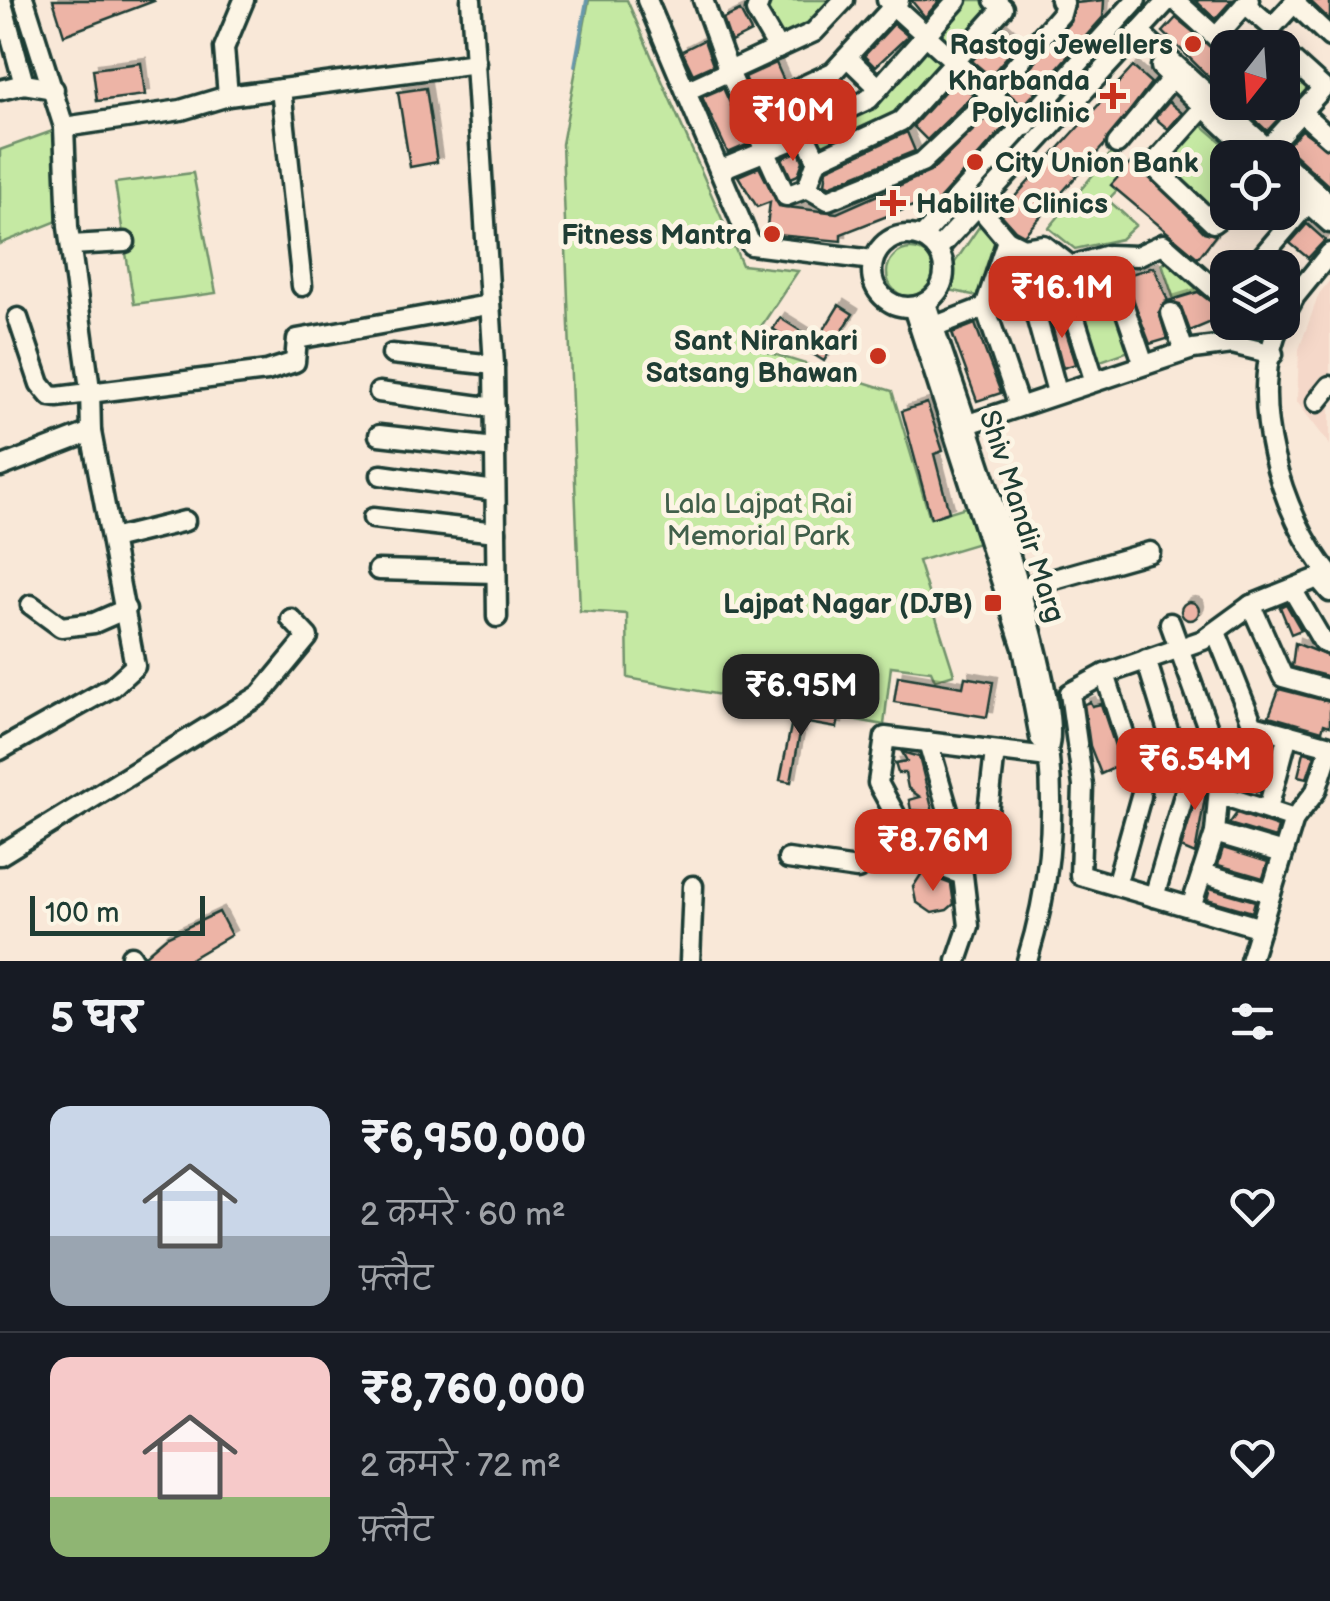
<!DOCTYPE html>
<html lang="hi">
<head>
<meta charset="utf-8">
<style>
	body { margin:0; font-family:"Balsamiq Sans","Playpen Sans Deva",sans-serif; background:#242831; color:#f1f3f6; height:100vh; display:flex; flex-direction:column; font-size:38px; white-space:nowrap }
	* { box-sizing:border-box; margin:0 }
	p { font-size:32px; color:#9ea1a6 }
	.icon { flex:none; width:55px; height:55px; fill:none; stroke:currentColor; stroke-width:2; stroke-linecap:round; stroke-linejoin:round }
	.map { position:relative; height:961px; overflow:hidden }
	.drawer { display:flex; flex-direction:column; background:#171b24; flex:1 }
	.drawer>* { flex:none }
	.needle { width:65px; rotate:197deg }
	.fabs { position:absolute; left:1210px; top:30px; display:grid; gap:20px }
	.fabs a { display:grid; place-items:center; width:90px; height:90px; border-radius:20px; background:#171b24; box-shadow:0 5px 25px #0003; font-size:50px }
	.scale { position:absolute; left:30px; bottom:25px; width:175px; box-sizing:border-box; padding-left:10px; border:5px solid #1f3d34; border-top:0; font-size:28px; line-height:35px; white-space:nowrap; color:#1f3d34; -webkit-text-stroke:8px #fcf5e5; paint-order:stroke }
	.price { position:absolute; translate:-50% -85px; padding:0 22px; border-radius:20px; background:#c8321e; color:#fff; font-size:32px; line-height:65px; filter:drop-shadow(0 2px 5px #0008) }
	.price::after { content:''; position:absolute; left:50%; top:60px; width:30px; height:22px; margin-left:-15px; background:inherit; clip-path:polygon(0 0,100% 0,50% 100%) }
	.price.on { background:#222; color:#fff }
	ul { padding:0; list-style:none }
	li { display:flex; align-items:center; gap:30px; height:250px; padding:0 50px }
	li+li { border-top:2px solid #363941 }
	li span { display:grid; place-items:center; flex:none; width:280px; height:200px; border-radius:20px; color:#555 }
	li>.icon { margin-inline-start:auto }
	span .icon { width:120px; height:120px; fill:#fffc; stroke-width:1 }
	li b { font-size:42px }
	h2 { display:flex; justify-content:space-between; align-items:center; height:120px; padding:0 50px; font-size:42px }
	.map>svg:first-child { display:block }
	.built { fill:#f5d8c9 }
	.green { fill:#c5e9a3; stroke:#72936c; stroke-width:2.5 }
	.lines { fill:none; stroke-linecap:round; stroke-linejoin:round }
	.stream { stroke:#6798aa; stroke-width:4 }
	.building { fill:#edb4a6; stroke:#1f3d34; stroke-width:2.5; filter:url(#shadow) }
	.minor-casing { stroke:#1f3d34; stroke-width:25 }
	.minor { stroke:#fcf5e5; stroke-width:18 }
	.poi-dot { fill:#c8321e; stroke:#fcf5e5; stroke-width:4 }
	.labels { text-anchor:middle; stroke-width:10; stroke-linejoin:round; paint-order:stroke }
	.poi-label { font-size:28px; font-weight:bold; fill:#1f3d34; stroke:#fcf5e5; text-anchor:end }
	.park-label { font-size:28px; fill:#405f4a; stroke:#fcf5e5 }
	.street-label { font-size:28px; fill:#1f3d34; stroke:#fcf5e5 }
</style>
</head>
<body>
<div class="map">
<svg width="1330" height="961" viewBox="0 0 1330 961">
	<defs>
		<filter id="shadow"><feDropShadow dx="5" dy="-5" stdDeviation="0" flood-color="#0004"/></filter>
	</defs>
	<rect width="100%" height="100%" fill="#f9e8d8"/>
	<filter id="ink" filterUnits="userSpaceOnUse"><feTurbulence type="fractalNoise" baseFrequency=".01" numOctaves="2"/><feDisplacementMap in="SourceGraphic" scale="20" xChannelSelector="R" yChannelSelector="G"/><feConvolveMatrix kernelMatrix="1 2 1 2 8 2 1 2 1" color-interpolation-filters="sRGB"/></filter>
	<g filter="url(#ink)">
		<polygon class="built" points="1330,280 1330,445 1297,402 1299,349 1319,294"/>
		<g class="green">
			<polygon points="589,0 627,0 742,265 798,271 748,346 892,391 930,518 969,506 979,543 918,561 954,674 935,680 931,671 891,666 884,725 628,678 627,614 580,611 562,144"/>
			<polygon points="767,0 835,0 812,26 779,40 763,10"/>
			<polygon points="966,0 984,0 994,9 955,52 933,34"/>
			<polygon points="927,45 946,62 896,118 821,152 812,132"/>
			<polygon points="1283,59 1316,89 1299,108 1283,93"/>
			<polygon points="1197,121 1239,157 1228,158 1227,208 1217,219 1159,165"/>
			<polygon points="55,130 60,220 0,244 0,150"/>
			<polygon points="1111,153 1132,174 1108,200 1136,225 1121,239 1075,249 1049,228"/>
			<polygon points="193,173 216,293 134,304 115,183"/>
			<polygon points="983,221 1000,234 982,297 945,289 951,268"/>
			<circle cx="911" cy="273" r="24"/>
			<polygon points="1170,261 1206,289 1174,300 1162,263"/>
			<polygon points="1116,294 1135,349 1095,363 1076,307"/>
		</g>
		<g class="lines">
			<polyline class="stream" points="575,66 587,0"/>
		</g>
		<g class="building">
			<polygon points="53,0 153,0 154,1 64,35"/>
			<polygon points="911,0 940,0 925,17"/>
			<polygon points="1104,0 1103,17 1023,106 1008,93 1070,22 1076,3"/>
			<polygon points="1195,0 1232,0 1215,19"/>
			<polygon points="1309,0 1330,0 1330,20"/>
			<polygon points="740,11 751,32 731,42 723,19"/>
			<polygon points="1176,18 1228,60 1228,85 1223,91 1163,32"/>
			<polygon points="894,24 908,36 875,67 864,56"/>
			<polygon points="1002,28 1019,43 990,76 972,61"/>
			<polygon points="704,40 713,65 693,74 682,51"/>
			<polygon points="141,63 145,95 97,101 93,69"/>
			<polygon points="776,63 784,81 753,95 745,77"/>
			<polygon points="1133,67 1151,83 1105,144 1024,235 1015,230 1000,213"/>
			<polygon points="956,79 973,95 927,140 913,126"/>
			<polygon points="426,88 437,162 410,167 398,92"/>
			<polygon points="723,88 749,144 728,153 702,97"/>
			<polygon points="828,88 834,102 772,135 764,118"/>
			<polygon points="1282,94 1293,103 1267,131 1253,118 1267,102 1282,102"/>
			<polygon points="1169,102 1182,113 1168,129 1155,118"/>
			<polygon points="992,112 1006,125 935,204 923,202 877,220 841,234 841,241 766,234 770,202 757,207 738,176 759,167 779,206 837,213 930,172"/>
			<polygon points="1302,130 1330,150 1330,187 1286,147"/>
			<polygon points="907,132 915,151 829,186 825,184 827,169"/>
			<polygon points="799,151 803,161 798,175 791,178 782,158"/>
			<polygon points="1134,159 1204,232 1216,235 1198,258 1111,185"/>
			<polygon points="1282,203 1288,207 1270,227 1252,212 1282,212"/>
			<polygon points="1307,224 1325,240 1308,258 1290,243"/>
			<polygon points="1014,258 1040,261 1038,281 1010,272"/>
			<polygon points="1154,267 1168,301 1159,312 1167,339 1150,344 1124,276"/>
			<polygon points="1110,268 1120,268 1123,275 1113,274 1062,294 1064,276 1075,278"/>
			<polygon points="1198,292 1228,315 1190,331 1180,304 1168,301"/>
			<polygon points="839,305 853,314 824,361 773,329 780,318 817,341"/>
			<polygon points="1059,309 1076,364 1063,368 1050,318"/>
			<polygon points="975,324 1001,393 977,401 952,333"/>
			<polygon points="927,403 943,451 934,454 949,512 931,518 902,411"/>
			<circle cx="1190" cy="611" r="9"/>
			<polygon points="1286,604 1301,630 1291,634 1280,607"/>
			<polygon points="1295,643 1330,657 1330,677 1292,667"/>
			<polygon points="898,676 963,687 965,677 993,682 987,717 894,702"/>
			<polygon points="1279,689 1330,702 1330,726 1324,724 1322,731 1269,716"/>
			<polygon points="1090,702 1092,706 1101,704 1123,770 1117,772 1116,767 1101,774 1090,746 1084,704"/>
			<polygon points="794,711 839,719 837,728 802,722 791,782 780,780"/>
			<polygon points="902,752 919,757 933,812 911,810 909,800 920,797 908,788 905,773 898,773 895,763 907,761"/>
			<polygon points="1304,752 1315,755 1307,778 1298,776"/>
			<polygon points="1192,771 1205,775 1200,790 1206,792 1195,854 1181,848 1196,798 1194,787 1184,782"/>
			<polygon points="1242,772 1264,777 1260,792 1239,786"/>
			<polygon points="1237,813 1278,827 1275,838 1229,824"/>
			<polygon points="1223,848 1268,862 1263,878 1218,865"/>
			<polygon points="922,873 951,884 954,904 947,910 932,913 916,902 913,887"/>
			<polygon points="1210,888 1255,901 1252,912 1207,899"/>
			<polygon points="219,912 231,935 187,961 146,961 145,955 166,937"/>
		</g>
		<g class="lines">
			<g class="minor-casing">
				<g id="minor">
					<polyline points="1,0 24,84"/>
					<polyline points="471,0 494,365 497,617"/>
					<polyline points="647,0 751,245 873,260"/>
					<polyline points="703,0 729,72 786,196 807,188 817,160"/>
					<polyline points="760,0 756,11 778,49"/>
					<polyline points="887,0 1026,126"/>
					<polyline points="957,0 869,99 807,128 805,135 817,160 901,121 1003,8 994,0"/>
					<polyline points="1175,0 1228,48"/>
					<polyline points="1294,3 1330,37"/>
					<polyline points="1245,4 1272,27 1297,0"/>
					<polyline points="1139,32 1278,158"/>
					<polyline points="1216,37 1249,0"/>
					<polyline points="1266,48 1272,41 1279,48"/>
					<polyline points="847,57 879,88"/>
					<polyline points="1161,67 1258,158"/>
					<polyline points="281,89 302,286"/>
					<polyline points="0,90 24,84 54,89"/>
					<polyline points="686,91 814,32 844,0"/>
					<polyline points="228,96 224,48 244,0"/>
					<polyline points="1203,108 1156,161 1155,168 1213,223 1228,212"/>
					<polyline points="747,112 833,72 899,0"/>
					<polyline points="1301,112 1330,138"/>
					<polyline points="64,127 181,110 228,96 476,63"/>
					<polyline points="1117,144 1172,78"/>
					<polyline points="1268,148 1323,88 1282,51"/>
					<polyline points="1282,161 1330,204"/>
					<polyline points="719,170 805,135"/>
					<polyline points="1282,180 1330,223"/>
					<polyline points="807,188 828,200 922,162 978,109 1061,14 1064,3 1060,0"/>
					<polyline points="979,207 1007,240 985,307 1019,406"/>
					<circle cx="908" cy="271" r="36"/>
					<polyline points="922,237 1136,0"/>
					<polyline points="1007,240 1023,248 1044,245 1071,266 1108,255 1137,256 1163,244 1228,301"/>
					<polyline points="71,245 125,242"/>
					<polyline points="937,250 1168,0"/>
					<polyline points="1054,253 1049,295 1036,316 1057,392"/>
					<polyline points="1252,268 1308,203"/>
					<path d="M926,303c22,72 142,394 122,445 8,75 1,141 -21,213"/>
					<polyline points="913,307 1023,648 1040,738 1048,748"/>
					<polyline points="1171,313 1184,351"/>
					<polyline points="18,318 40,384 50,396 57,397 267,371 295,362 297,339 488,305"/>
					<polyline points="1282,320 1295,296 1330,253"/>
					<polyline points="1252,322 1277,330"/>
					<path d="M1281,322c-37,73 0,195 49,253"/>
					<polyline points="933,327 985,307"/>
					<polyline points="392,354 494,365"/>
					<polyline points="1094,379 1070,303 1117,286 1143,362"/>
					<polyline points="379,392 495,408"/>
					<polyline points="1317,402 1330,386"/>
					<polyline points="965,425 1193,349 1232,344 1273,354"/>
					<polyline points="379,435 495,448"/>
					<polyline points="0,467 91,432"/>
					<polyline points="381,475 495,491"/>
					<polyline points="373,518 496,532"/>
					<polyline points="112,539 185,521"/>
					<polyline points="378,570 496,573"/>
					<polyline points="1019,589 1150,552"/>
					<polyline points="1292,589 1323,642 1330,645"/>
					<polyline points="31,605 61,627 94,623 126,609"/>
					<polyline points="1251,605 1283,677 1330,690"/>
					<polyline points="1170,623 1221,764 1215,833 1191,907"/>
					<polyline points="1216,632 1253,725 1330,746"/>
					<polyline points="1146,659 1180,770"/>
					<polyline points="1105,674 1138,777"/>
					<polyline points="928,742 952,824"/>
					<polyline points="0,750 112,687 135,666 91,432 90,389 68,227 64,127 24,0"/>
					<polyline points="995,751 987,821 902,827 878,783 885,737 1048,757"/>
					<polyline points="1221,795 1294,819"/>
					<polyline points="1268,809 1288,734"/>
					<polyline points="1215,833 1283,853"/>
					<polyline points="0,855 260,695 308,637 291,619"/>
					<polyline points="788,859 857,869 898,851 963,875 969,926 957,961"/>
					<polyline points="1202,873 1271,893"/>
					<polyline points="1116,885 1141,796"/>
					<polyline points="1154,897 1184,795"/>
					<polyline points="1261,928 1080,875 1083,786 1070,693 1105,674 1203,640 1251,605 1318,578 1330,592"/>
					<polyline points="131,956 134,961"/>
					<polyline points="690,961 693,886"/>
					<polyline points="1250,961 1294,819 1316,791 1330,748"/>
				</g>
			</g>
			<use href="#minor" class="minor"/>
		</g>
	</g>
	<g class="poi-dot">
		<circle cx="1193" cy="44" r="10"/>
		<path d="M1108 81h10v10h10v10h-10v10h-10v-10h-10v-10h10z"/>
		<circle cx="975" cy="162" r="10"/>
		<path d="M888 188h10v10h10v10h-10v10h-10v-10h-10v-10h10z"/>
		<circle cx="772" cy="234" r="10"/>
		<circle cx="878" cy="356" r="10"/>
		<rect x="983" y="593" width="20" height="20" rx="5"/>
	</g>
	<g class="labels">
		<g class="poi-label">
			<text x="1173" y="54">Rastogi Jewellers</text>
			<text x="1090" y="90">Kharbanda<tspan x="1090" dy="32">Polyclinic</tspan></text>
			<text x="995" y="172" text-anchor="start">City Union Bank</text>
			<text x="916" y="213" text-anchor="start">Habilite Clinics</text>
			<text x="752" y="244">Fitness Mantra</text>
			<text x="858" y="350">Sant Nirankari<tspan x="858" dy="32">Satsang Bhawan</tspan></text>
			<text x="973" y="613">Lajpat Nagar (DJB)</text>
		</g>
		<g class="park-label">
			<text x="758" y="513">Lala Lajpat Rai<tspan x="758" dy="32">Memorial Park</tspan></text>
		</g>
		<g class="street-label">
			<text transform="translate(1023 516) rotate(72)" y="10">Shiv Mandir Marg</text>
		</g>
	</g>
</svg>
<div class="fabs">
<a><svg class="needle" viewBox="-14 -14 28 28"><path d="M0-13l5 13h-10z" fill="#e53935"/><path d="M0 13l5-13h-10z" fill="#9ea1a6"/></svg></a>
<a><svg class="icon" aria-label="locate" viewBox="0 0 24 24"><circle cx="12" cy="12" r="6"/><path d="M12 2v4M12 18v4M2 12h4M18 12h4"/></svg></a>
<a><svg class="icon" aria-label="layers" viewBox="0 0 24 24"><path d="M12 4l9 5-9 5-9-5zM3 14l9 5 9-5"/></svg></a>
</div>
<div class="scale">100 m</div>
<b class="price" style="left:793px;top:164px">₹10M</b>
<b class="price" style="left:1062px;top:341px">₹16.1M</b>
<b class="price on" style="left:801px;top:739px">₹6.95M</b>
<b class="price" style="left:1195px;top:813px">₹6.54M</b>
<b class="price" style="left:933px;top:894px">₹8.76M</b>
</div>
<section class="drawer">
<h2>5 घर<svg class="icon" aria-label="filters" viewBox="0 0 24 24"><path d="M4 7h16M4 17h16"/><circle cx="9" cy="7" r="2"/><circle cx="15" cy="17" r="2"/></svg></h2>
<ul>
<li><span style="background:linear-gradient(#c9d6e8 65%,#9aa5b1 0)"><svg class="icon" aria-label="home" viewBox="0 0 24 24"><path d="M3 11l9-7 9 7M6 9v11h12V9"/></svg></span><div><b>₹6,950,000</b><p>2 कमरे · 60 m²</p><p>फ़्लैट</p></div><svg class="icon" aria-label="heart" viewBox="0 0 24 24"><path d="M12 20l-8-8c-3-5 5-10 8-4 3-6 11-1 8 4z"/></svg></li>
<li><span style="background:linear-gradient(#f6c9c9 70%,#8fb573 0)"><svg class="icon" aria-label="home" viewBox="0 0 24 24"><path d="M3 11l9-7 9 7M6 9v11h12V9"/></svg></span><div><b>₹8,760,000</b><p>2 कमरे · 72 m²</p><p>फ़्लैट</p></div><svg class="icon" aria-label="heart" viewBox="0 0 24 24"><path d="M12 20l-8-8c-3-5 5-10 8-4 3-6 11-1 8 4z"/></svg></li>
</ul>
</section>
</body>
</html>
